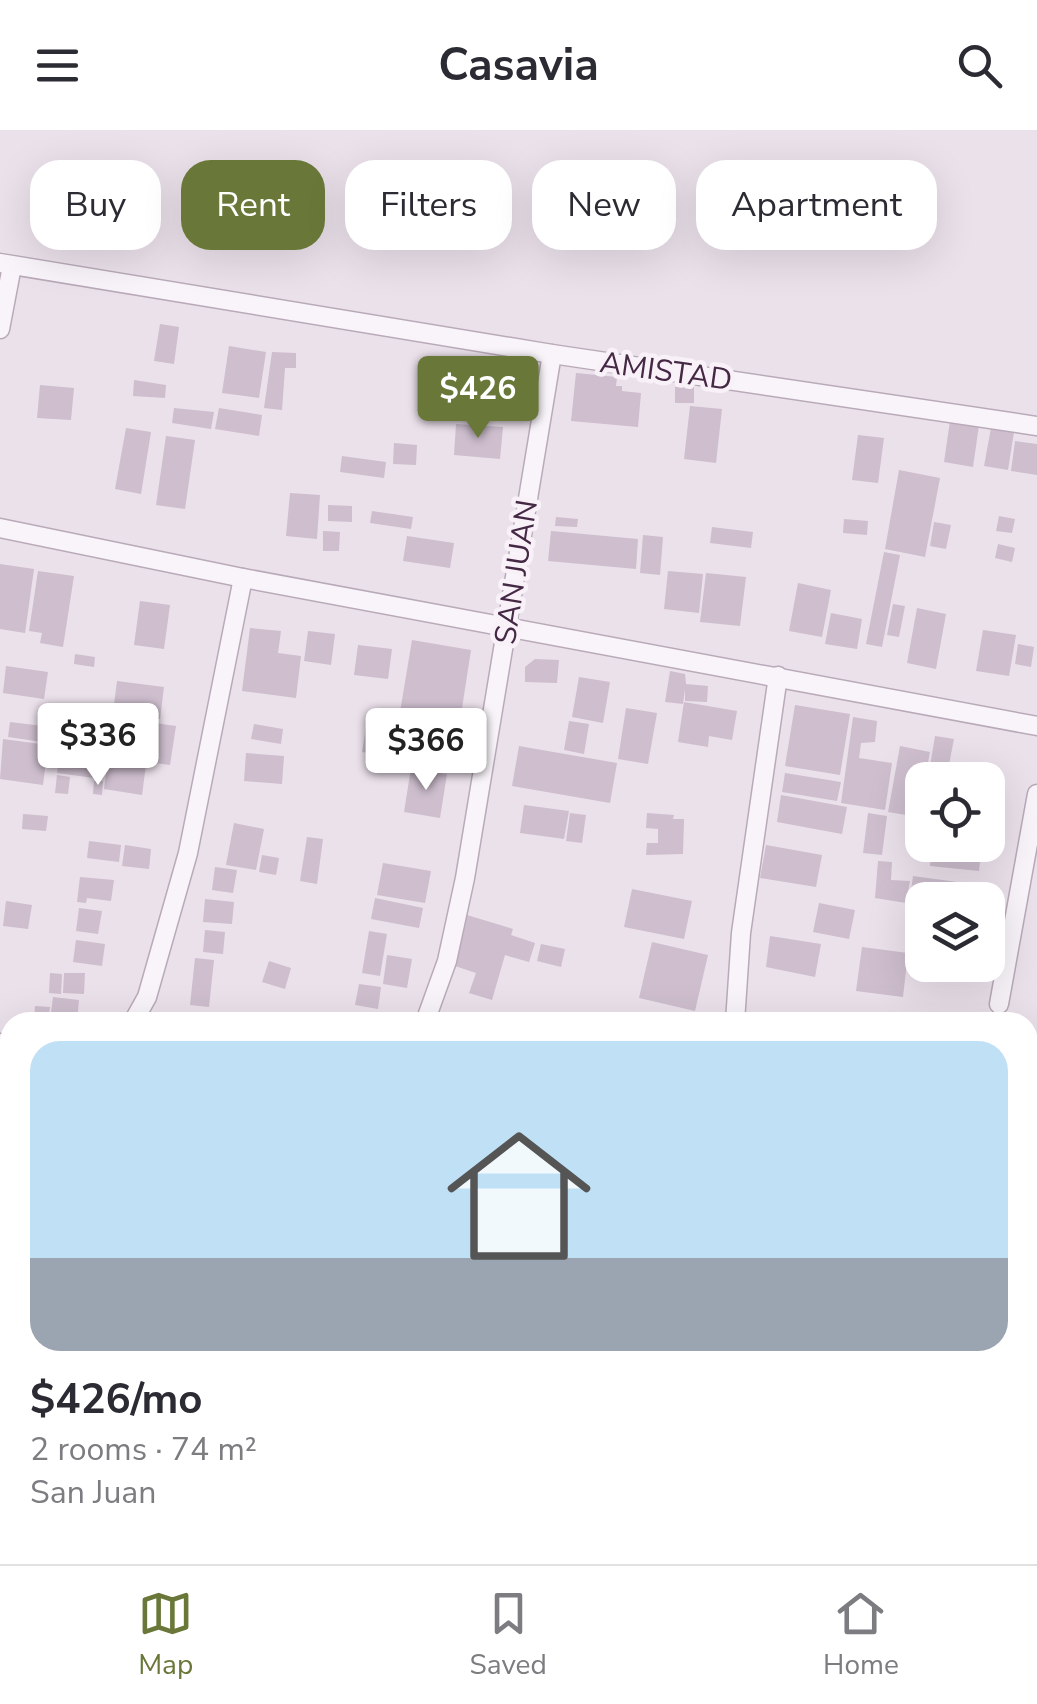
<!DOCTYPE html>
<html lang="en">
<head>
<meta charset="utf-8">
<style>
	body { margin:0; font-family:"Nunito Sans",sans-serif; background:#f7f7f7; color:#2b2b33; height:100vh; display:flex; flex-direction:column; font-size:38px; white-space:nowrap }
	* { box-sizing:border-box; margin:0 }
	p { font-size:32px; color:#7c7c81 }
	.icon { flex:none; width:55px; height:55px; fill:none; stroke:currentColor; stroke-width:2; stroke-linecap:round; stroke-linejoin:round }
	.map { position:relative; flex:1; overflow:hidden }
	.panel { position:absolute; left:0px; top:882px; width:1038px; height:552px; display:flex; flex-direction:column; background:#fff; border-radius:30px 30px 0 0; box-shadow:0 10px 40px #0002 }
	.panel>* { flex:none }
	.banner { position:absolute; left:30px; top:30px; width:978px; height:90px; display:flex; gap:20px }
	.fabs { position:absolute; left:905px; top:632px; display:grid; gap:20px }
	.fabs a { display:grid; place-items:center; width:100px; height:100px; border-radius:20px; background:#fff; box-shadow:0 10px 40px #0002; font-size:50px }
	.price { position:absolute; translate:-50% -85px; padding:0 22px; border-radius:10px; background:#fff; color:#222; font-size:32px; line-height:65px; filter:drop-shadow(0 2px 5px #0008) }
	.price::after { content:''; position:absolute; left:50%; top:60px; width:30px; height:22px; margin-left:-15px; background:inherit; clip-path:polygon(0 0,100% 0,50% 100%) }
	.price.selected { background:#697838; color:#fff }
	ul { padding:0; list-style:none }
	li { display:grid; align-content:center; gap:20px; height:530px; padding:0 30px }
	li+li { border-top:2px solid #e1e1e2 }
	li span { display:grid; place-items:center; height:310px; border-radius:30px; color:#555 }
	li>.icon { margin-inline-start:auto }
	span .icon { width:180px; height:180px; fill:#fffc; stroke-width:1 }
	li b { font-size:42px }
	.pill { padding:0 35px; border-radius:30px; background:#fff; box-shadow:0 10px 40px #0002; font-size:35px; line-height:90px }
	.pill.selected { background:#697838; color:#fff }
	header { display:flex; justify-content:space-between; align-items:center; height:130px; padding:0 30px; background:#fff; font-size:45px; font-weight:700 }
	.tab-bar { display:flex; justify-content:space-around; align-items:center; height:140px; border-top:2px solid #e1e1e2; background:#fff; font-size:28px; color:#7c7c81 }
	.tab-bar a { display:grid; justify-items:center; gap:5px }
	.tab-bar .selected { color:#697838 }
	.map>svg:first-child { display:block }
	.building { fill:#cebece }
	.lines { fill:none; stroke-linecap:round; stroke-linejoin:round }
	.street-casing { stroke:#b9aab9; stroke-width:21 }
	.street { stroke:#f9f4f9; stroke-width:18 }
	.labels { text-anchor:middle; stroke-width:9; stroke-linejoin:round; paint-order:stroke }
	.street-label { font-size:30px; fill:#442844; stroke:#f8f1f8 }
</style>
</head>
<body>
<header><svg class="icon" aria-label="menu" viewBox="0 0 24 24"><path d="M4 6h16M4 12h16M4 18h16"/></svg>Casavia<svg class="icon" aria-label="search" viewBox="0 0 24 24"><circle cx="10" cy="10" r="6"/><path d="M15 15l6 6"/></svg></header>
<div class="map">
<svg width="1037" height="1434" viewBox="0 0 1037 1434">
	<rect width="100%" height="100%" fill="#ebe1eb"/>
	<g class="building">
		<polygon points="160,194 179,197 174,234 154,231"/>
		<polygon points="229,216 266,222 259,268 222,263"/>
		<polygon points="272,222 296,223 296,238 285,238 282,280 264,278"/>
		<polygon points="576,243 617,247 616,256 622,256 622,261 641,263 638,297 571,291"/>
		<polygon points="134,250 166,255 165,268 133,266"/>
		<polygon points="40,255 74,258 71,290 37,288"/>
		<polygon points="694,256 694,273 675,273 675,257"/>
		<polygon points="690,276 722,279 716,333 684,329"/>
		<polygon points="174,278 214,282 211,299 172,293"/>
		<polygon points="219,278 262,285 259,306 215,299"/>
		<polygon points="950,291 979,295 973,337 944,332"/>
		<polygon points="456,294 503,297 500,329 454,325"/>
		<polygon points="126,298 151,302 141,364 115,359"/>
		<polygon points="991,298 1014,302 1008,340 984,336"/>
		<polygon points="858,305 884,308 878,353 852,350"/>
		<polygon points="166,306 195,310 185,379 156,375"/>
		<polygon points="1015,311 1037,314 1037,345 1011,341"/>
		<polygon points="394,313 417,315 416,335 393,334"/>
		<polygon points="342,326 386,332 384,348 340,342"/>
		<polygon points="899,340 940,348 925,427 885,419"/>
		<polygon points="290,363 320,365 317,409 286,406"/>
		<polygon points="328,375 352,376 352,392 328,391"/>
		<polygon points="372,381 413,387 411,399 370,393"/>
		<polygon points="999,386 1015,389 1012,403 996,401"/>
		<polygon points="556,387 578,389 577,397 555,396"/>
		<polygon points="844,389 868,391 867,405 843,403"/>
		<polygon points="934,392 951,395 946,419 930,416"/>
		<polygon points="712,397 753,402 751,418 710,413"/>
		<polygon points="323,401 340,402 339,421 323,421"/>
		<polygon points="551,401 638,409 636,439 548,431"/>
		<polygon points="643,405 663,407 660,445 640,443"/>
		<polygon points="407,406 454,413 450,438 403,431"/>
		<polygon points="998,414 1015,418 1012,432 995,428"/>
		<polygon points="884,422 900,425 882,517 866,514"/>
		<polygon points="0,434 34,439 25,503 0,499"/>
		<polygon points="38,441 74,446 63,517 40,513 42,503 29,501"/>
		<polygon points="668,441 703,444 699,483 664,479"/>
		<polygon points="706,443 746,447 740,496 700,492"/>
		<polygon points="798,453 831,460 822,507 789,501"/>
		<polygon points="140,471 170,475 164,519 134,515"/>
		<polygon points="893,474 905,476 899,507 887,505"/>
		<polygon points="917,478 946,484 936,539 907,533"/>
		<polygon points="831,483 862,489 857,519 825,514"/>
		<polygon points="250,498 281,501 278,523 301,526 296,568 242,561"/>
		<polygon points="983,500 1016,505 1009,546 976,541"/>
		<polygon points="308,501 335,504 331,535 304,531"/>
		<polygon points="412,510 471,520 458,604 398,594"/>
		<polygon points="1018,514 1034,517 1031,537 1015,534"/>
		<polygon points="358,515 392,519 388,549 354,545"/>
		<polygon points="75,524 95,527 94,537 74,534"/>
		<polygon points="535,529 559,530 557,553 525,552 525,537"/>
		<polygon points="6,536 48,542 44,569 3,563"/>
		<polygon points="670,541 685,544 686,554 708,556 707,572 685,571 685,559 683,574 665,572"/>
		<polygon points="579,547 610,552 603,593 572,587"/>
		<polygon points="117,551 164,557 160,589 113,582"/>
		<polygon points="684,572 737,581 732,610 709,606 708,617 678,612"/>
		<polygon points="795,575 850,584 840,645 785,636"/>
		<polygon points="626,578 657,583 648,634 618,629"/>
		<polygon points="98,585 176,596 170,635 93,625"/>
		<polygon points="853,587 877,591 875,612 861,613 859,628 892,633 885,680 841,673"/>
		<polygon points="569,591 589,594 584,624 564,620"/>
		<polygon points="10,592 51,597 49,613 8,607"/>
		<polygon points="367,592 413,600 408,630 362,622"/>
		<polygon points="254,594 283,599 281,614 251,609"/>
		<polygon points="935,606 954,609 947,645 929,642"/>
		<polygon points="3,609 48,615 43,655 0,649"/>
		<polygon points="519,616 617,633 610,673 512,656"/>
		<polygon points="900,616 930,622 918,687 888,682"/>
		<polygon points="60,621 105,628 102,649 57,643"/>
		<polygon points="246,623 284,626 282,654 244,651"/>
		<polygon points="108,629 146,635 142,665 104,659"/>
		<polygon points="952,634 981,637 979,650 950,650"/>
		<polygon points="411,638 447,644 440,688 404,682"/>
		<polygon points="785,643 841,652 837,671 782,662"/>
		<polygon points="57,645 70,647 68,664 55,663"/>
		<polygon points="94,651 103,651 102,665 93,664"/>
		<polygon points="781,665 847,677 842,704 777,692"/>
		<polygon points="524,675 569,681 564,709 520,703"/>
		<polygon points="570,683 586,685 582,713 566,711"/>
		<polygon points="647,683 674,685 673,689 684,689 683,724 646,725 647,713 658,713 658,699 646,698"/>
		<polygon points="868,683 887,686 882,725 863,723"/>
		<polygon points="23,684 48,686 46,701 22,699"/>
		<polygon points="988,684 1001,687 998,704 988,702"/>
		<polygon points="234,693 264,699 256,740 226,735"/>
		<polygon points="307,707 323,709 317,754 300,751"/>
		<polygon points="89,711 121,715 119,732 87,728"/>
		<polygon points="125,715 151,719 149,739 122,736"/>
		<polygon points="766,715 822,725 816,757 760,748"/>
		<polygon points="932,715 982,715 979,741 930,736"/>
		<polygon points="262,725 279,728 276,745 259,742"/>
		<polygon points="878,731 892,732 891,750 910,751 906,773 875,768"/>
		<polygon points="383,733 431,741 425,773 377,765"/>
		<polygon points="215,737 237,740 233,763 212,760"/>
		<polygon points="913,746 972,754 970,770 922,770 922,777 909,775"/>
		<polygon points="80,747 114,750 111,771 87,768 86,773 77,772"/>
		<polygon points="632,759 692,771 684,809 624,797"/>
		<polygon points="375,768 423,778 419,798 371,789"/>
		<polygon points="205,769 234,772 232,794 203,792"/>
		<polygon points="6,771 32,775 28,799 3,796"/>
		<polygon points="819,773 855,780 849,809 813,802"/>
		<polygon points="79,778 102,781 98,804 76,801"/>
		<polygon points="467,785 513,799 511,805 535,813 529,832 505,825 492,870 469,863 476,843 452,835"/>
		<polygon points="910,792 922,794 922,821 906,819"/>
		<polygon points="205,800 225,802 223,824 203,822"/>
		<polygon points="369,801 387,804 380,846 362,843"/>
		<polygon points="770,806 821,814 815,847 766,837"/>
		<polygon points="76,810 105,814 102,836 73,832"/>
		<polygon points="652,812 708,825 695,881 639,868"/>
		<polygon points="541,814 565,819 561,837 537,831"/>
		<polygon points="862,817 908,823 903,867 856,861"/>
		<polygon points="387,825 412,829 407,858 383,854"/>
		<polygon points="195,828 214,830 209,877 190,875"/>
		<polygon points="269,831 291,838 285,859 262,852"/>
		<polygon points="50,843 62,844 61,864 49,863"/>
		<polygon points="64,843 85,843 84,864 63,863"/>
		<polygon points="359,854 381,857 378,879 355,875"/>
		<polygon points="53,867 79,870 77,892 50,891"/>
		<polygon points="35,876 50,877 48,892 34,892"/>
		<polygon points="162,882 184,886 183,892 160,892"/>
		<polygon points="252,884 280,891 280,892 250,892"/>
		<polygon points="332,884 355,888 354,892 331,892"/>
		<polygon points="0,1364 10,1366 10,1397 0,1395"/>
		<polygon points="0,1402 10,1404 10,1425 45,1425 44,1434 0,1434"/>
	</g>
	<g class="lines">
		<g class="street-casing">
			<g id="street">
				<polyline points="0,133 552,224 1037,296"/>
				<polyline points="0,199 12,136"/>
				<polyline points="0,398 243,448 1037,596"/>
				<polyline points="999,874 1037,664"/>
				<polyline points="133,892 147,867 188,723 243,448"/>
				<polyline points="425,892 447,831 465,748 552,224"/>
				<polyline points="735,892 741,803 778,546"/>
				<polyline points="0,913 10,915"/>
				<polyline points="0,1130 10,1112"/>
				<polyline points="218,1434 219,1425"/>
			</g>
		</g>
		<use href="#street" class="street"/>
	</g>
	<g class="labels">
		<g class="street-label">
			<text transform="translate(666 241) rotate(8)" y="10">AMISTAD</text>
			<text transform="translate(516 442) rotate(-81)" y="10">SAN JUAN</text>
		</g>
	</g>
</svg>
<div class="fabs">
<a><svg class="icon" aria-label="locate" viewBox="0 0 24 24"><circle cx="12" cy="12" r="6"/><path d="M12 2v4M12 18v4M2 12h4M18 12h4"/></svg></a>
<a><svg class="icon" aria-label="layers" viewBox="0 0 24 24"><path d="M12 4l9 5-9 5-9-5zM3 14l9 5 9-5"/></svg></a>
</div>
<b class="price selected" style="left:478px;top:311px">$426</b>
<b class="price" style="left:98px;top:658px">$336</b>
<b class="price" style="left:426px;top:663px">$366</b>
<div class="banner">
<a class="pill">Buy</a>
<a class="pill selected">Rent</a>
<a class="pill">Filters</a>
<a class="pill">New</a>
<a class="pill">Apartment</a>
</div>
<section class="panel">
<ul>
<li><span style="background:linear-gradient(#bfe0f5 70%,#9aa5b1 0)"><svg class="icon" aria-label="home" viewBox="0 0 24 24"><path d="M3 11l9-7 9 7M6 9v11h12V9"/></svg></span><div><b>$426/mo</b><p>2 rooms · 74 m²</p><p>San Juan</p></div></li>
</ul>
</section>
</div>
<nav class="tab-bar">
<a class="selected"><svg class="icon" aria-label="map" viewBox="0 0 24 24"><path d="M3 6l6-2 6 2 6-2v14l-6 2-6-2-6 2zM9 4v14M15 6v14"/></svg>Map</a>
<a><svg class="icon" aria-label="saved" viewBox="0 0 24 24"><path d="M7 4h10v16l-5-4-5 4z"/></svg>Saved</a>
<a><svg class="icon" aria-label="home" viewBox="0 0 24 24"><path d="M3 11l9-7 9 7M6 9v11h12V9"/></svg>Home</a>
</nav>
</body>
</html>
